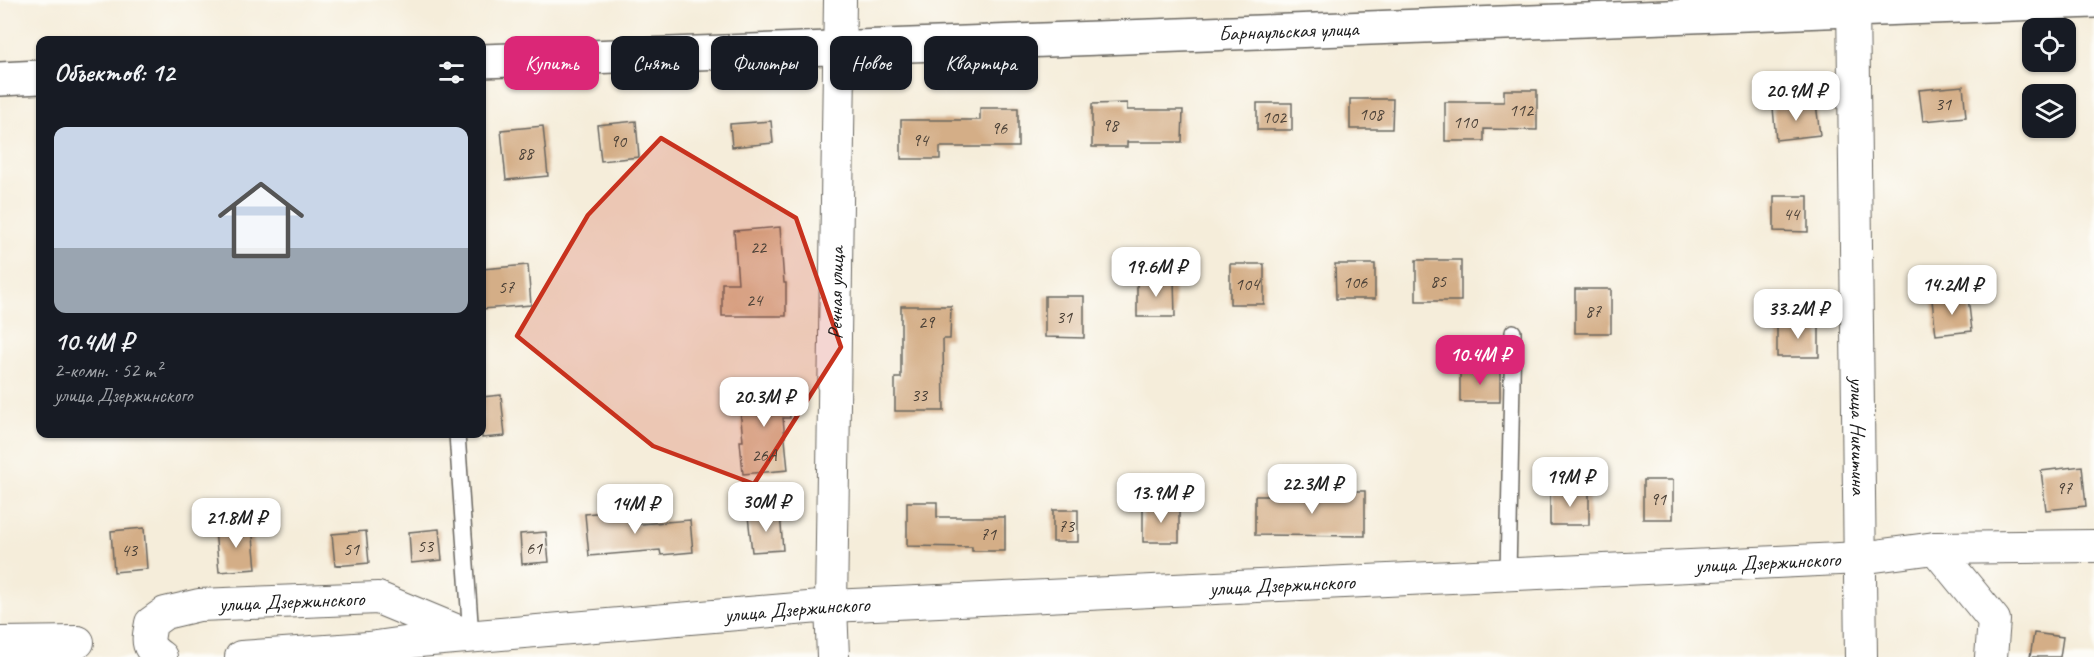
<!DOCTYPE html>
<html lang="ru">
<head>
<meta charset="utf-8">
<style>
	body { margin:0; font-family:Caveat,sans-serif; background:#242831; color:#f1f3f6; height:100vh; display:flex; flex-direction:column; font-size:22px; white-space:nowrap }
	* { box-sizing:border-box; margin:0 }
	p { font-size:20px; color:#9ea1a6 }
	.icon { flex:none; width:33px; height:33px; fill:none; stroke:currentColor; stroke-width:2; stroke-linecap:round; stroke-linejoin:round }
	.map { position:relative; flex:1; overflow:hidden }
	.panel { position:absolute; left:36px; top:36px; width:450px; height:402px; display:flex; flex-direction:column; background:#171b24; border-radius:12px; box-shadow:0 2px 4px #0004 }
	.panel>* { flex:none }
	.hud { position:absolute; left:504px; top:36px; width:570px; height:54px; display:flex; gap:12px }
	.controls { position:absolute; left:2022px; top:18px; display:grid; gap:12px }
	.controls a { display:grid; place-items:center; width:54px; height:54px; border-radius:12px; background:#171b24; box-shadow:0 2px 4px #0004; font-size:30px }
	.price { position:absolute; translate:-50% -51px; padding:0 14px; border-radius:12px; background:#fff; color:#222; font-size:20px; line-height:39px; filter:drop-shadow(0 2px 3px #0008) }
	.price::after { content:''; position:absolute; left:50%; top:36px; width:18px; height:14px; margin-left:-9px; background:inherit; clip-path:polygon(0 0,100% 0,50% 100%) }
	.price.current { background:#db2777; color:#fff }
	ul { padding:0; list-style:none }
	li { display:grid; align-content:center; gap:12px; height:318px; padding:0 18px }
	li span { display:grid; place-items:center; height:186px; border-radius:12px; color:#555 }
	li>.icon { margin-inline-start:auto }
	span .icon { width:108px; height:108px; fill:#fffc; stroke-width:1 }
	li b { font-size:26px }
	h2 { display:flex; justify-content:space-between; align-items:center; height:72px; padding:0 18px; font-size:26px }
	.tag { padding:0 21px; border-radius:12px; background:#171b24; box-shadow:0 2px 4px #0004; font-size:21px; line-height:54px }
	.tag.current { background:#db2777; color:#fff }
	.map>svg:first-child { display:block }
	.building { fill:#d4ae87 }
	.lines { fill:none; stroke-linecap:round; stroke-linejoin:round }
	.service-casing { stroke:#68655e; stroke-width:18 }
	.minor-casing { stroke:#68655e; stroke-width:34 }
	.tertiary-casing { stroke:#68655e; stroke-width:36 }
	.service { stroke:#fff; stroke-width:15 }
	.minor { stroke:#fff; stroke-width:32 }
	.tertiary { stroke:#fff; stroke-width:33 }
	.marked { fill:#c8321e; fill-opacity:0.2; stroke:#c8321e; stroke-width:4.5; stroke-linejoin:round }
	.labels { text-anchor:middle; stroke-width:5; stroke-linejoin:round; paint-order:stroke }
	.number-label { font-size:18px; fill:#4a4037 }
	.street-label { font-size:21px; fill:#1c1c1c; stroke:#fdfcf7 }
</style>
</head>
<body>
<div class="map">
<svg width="2094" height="657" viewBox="0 0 2094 657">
	<rect width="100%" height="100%" fill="#fdfcf7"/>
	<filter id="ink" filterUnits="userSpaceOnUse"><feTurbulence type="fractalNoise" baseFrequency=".0167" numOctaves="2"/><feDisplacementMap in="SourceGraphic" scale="12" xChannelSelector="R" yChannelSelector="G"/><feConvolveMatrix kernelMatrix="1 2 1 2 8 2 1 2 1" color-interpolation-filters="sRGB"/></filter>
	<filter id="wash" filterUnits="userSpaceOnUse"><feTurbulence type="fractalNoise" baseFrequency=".008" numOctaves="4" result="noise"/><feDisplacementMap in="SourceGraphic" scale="24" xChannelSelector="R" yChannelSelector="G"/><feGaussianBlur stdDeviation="1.35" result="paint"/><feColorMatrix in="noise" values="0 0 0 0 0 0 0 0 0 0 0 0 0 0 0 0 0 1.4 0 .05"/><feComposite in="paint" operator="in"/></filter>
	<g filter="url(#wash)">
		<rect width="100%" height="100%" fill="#f5edda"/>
		<g id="blocks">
			<g class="building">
				<polygon points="1963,86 1966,117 1923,121 1919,90"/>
				<polygon points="1504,90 1537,90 1537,130 1484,129 1484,141 1445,141 1445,102 1504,102"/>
				<polygon points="1350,99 1393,99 1392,129 1350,129"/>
				<polygon points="1127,103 1127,110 1183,110 1182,142 1127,142 1127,147 1092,147 1092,104"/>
				<rect x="1257" y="103" width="35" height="27"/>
				<polygon points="1816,104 1820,135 1776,140 1773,108"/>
				<polygon points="980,108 1018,108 1018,147 940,147 940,159 901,159 901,120 980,120"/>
				<polygon points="636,121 639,157 601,161 597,125"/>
				<polygon points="771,121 773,143 732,147 730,124"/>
				<polygon points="543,126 548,176 506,180 501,130"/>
				<polygon points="1774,196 1808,196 1808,232 1774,231"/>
				<polygon points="780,227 784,283 786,283 786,316 722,316 722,283 738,283 734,231"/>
				<rect x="1416" y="260" width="45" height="41"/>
				<rect x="1230" y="264" width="34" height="40"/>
				<polygon points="1335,264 1375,264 1375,299 1336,299"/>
				<polygon points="528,265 531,305 482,309 482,269"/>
				<polygon points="1137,278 1174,278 1175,317 1137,317"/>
				<rect x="1575" y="289" width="36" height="44"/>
				<polygon points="1045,296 1084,296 1084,338 1045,337"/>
				<polygon points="1968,297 1972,331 1936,335 1932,300"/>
				<polygon points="901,306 951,306 950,339 943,339 944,411 895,411 895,378 901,378"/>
				<rect x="1777" y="323" width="42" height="34"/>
				<rect x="1460" y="370" width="40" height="32"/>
				<polygon points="787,383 790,418 783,418 788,470 743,474 740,441 743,441 738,387"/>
				<polygon points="501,395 505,436 482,438 482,397"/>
				<polygon points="2082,466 2086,506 2046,510 2041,471"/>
				<rect x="1643" y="480" width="30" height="39"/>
				<polygon points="1318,491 1365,491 1365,536 1255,535 1255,496 1318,496"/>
				<rect x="1550" y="492" width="39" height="33"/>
				<polygon points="907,502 937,502 937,517 1005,517 1005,551 972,551 972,547 907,546"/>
				<rect x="1143" y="505" width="36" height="37"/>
				<polygon points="627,510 629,525 690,520 693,552 661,555 660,550 589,556 585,514"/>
				<rect x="1053" y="510" width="25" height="32"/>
				<polygon points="780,513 783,550 752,552 748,516"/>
				<polygon points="252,526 256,569 219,572 215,530"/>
				<polygon points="144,528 147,569 114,572 111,531"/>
				<polygon points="439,529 442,560 411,563 409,532"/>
				<polygon points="366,531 369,563 335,566 332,534"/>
				<polygon points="546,532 549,562 522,564 520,534"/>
				<polygon points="2034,633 2063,637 2060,657 2030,657"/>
			</g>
		</g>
	</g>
	<g filter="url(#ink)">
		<use href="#blocks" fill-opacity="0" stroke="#68655e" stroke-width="1.5"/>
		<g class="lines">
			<g class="service-casing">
				<g id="service">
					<polyline points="457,434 471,637"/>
					<polyline points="1508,574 1513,332"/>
				</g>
			</g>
			<g class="minor-casing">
				<g id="minor">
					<path id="s1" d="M1853,0l8,657"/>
					<polyline points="1935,548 1994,620 1991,657"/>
					<polyline points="0,643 78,642"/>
					<path id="s2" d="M161,657c-16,-11 -13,-16 -10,-34l14,-10 34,-8 179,-7 89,37"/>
					<path id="s3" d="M241,657l128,-9 50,-7 412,-35 1029,-48 75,-10 159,-2"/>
					<path id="s4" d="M833,657l-2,-51 9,-606"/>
				</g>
			</g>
			<g class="tertiary-casing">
				<g id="tertiary">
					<path id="s5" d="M482,61l1612,-60"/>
					<polyline points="0,79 40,77"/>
				</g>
			</g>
			<use href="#service" class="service"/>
			<use href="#minor" class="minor"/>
			<use href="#tertiary" class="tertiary"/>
		</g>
	</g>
	<path class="marked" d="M661,138l135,80 45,129 -87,137 -101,-38 -136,-110 71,-121z"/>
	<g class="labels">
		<g class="number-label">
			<text x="1943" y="110">31</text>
			<text x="1521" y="116">112</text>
			<text x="1371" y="120">108</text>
			<text x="1274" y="123">102</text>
			<text x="1465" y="128">110</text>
			<text x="1110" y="131">98</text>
			<text x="999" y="134">96</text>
			<text x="920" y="146">94</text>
			<text x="618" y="147">90</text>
			<text x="525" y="159">88</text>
			<text x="1791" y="220">44</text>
			<text x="758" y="253">22</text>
			<text x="1438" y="287">85</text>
			<text x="1355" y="288">106</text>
			<text x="1247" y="290">104</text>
			<text x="506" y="293">57</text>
			<text x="754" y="306">24</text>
			<text x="1593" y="317">87</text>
			<text x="1064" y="323">31</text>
			<text x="926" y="328">29</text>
			<text x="919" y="401">33</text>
			<text x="764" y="461">26А</text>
			<text x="2064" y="494">97</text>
			<text x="1658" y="505">91</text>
			<text x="1066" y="532">73</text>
			<text x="988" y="540">71</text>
			<text x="425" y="552">53</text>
			<text x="534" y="554">61</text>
			<text x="351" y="555">51</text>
			<text x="129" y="556">43</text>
		</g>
		<g class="street-label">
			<text dy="7" stroke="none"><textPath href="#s5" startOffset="807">Барнаульская улица</textPath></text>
			<text dy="7" stroke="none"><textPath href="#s4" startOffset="364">Речная улица</textPath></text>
			<text dy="7" stroke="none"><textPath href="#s1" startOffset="436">улица Никитина</textPath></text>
			<text dy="7" stroke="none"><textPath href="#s3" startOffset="1530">улица Дзержинского</textPath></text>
			<text dy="7" stroke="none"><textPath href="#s3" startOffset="1044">улица Дзержинского</textPath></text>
			<text dy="7" stroke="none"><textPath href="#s2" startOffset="184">улица Дзержинского</textPath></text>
			<text dy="7" stroke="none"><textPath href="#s3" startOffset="558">улица Дзержинского</textPath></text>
		</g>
	</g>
</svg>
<div class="controls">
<a><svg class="icon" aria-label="locate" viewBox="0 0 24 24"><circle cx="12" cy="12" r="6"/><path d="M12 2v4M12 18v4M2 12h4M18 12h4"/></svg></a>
<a><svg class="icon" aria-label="layers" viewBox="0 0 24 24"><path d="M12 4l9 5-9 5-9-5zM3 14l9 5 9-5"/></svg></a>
</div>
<b class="price" style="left:1796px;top:122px">20.9M ₽</b>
<b class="price" style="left:1156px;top:298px">19.6M ₽</b>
<b class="price" style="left:1952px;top:316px">14.2M ₽</b>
<b class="price" style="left:1798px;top:340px">33.2M ₽</b>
<b class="price current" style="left:1480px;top:386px">10.4M ₽</b>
<b class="price" style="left:764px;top:428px">20.3M ₽</b>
<b class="price" style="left:1570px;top:508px">19M ₽</b>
<b class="price" style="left:1312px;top:515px">22.3M ₽</b>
<b class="price" style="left:1161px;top:524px">13.9M ₽</b>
<b class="price" style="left:766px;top:533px">30M ₽</b>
<b class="price" style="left:635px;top:535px">14M ₽</b>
<b class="price" style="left:236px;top:549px">21.8M ₽</b>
<div class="hud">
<a class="tag current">Купить</a>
<a class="tag">Снять</a>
<a class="tag">Фильтры</a>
<a class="tag">Новое</a>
<a class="tag">Квартира</a>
</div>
<section class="panel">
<h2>Объектов: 12<svg class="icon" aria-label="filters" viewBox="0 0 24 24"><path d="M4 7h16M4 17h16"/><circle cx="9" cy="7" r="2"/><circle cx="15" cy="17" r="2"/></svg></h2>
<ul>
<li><span style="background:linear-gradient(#c9d6e8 65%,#9aa5b1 0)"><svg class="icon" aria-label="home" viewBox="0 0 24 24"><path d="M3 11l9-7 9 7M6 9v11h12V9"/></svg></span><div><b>10.4M ₽</b><p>2-комн. · 52 m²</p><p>улица Дзержинского</p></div></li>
</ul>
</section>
</div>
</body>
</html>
